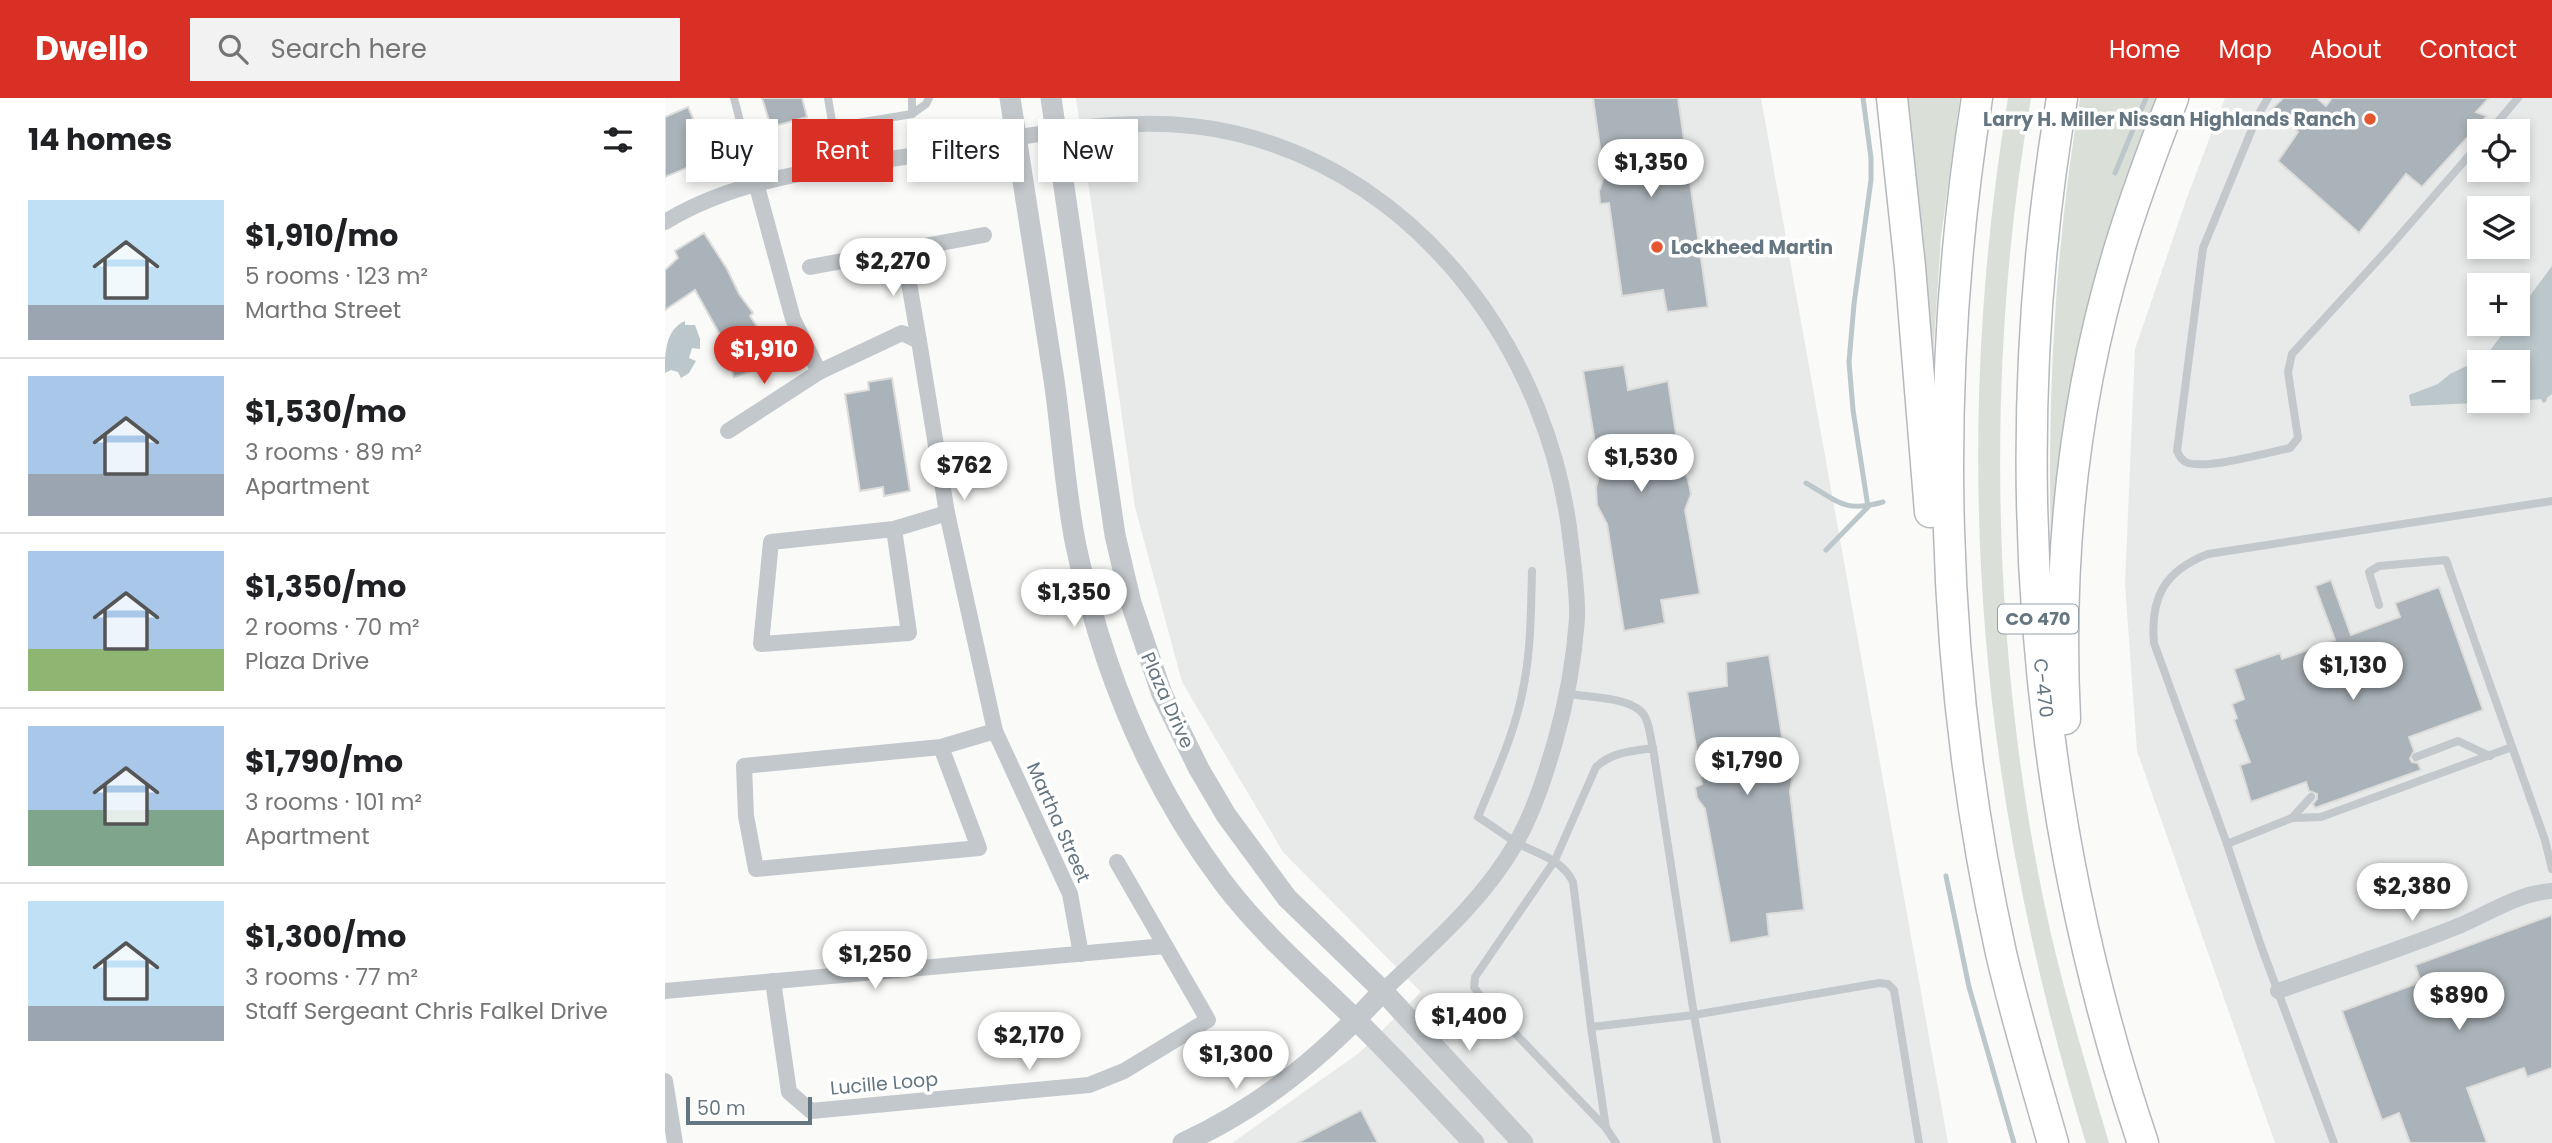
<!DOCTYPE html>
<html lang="en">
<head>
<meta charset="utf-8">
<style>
	body { margin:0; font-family:Poppins,sans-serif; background:#f2f2f2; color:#202124; height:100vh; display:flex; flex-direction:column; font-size:26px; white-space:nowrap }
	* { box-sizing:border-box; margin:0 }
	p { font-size:23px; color:#757577 }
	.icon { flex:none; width:38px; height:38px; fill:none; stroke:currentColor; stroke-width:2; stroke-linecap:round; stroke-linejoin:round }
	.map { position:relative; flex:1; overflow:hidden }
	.drawer { display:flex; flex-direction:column; background:#fff; width:665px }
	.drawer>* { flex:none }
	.hud { position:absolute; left:21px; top:21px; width:665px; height:63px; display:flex; gap:14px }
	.controls { position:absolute; left:1802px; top:21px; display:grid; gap:14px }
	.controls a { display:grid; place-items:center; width:63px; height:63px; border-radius:0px; background:#fff; box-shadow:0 4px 10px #0003; font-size:35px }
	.scale { position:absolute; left:21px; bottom:18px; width:126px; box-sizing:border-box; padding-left:7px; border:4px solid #657683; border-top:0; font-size:19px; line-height:24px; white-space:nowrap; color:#657683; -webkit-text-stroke:5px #fff; paint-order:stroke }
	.price { position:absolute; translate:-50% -60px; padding:0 16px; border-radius:24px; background:#fff; color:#222; font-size:23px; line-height:46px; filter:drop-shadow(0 2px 4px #0008) }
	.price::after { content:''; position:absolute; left:50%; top:42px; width:21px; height:16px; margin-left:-10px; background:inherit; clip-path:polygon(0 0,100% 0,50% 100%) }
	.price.current { background:#d93025; color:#fff }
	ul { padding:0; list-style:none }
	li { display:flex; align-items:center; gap:21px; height:175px; padding:0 28px }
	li+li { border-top:2px solid #e0e0e0 }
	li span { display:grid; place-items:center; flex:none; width:196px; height:140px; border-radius:0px; color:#555 }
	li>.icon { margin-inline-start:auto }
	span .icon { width:84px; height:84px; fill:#fffc; stroke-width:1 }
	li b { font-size:30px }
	h2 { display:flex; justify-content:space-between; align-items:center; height:84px; padding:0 28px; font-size:30px }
	.pill { padding:0 24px; border-radius:0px; background:#fff; box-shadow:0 4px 10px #0003; font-size:24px; line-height:63px }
	.pill.current { background:#d93025; color:#fff }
	header { display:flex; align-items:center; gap:42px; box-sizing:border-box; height:98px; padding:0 35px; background:#d93025; color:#fff }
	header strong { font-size:33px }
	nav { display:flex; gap:38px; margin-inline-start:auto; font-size:24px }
	.search { width:490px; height:63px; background:#f2f2f2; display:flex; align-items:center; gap:18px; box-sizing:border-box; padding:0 24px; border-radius:0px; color:#757577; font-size:26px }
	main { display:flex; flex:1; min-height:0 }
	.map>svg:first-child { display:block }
	.built { fill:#e8e9e9; fill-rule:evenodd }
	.green { fill:#dadfd7 }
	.water { fill:#bbc7cb }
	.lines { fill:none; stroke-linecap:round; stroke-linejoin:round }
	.stream { stroke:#bbc7cb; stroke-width:5 }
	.building { fill:#aab3b9; stroke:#dcdcda; stroke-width:2 }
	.motorway-casing { stroke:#b4b9bd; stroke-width:33 }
	.service { stroke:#c3c8cc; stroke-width:8 }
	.minor { stroke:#c3c8cc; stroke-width:16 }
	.tertiary { stroke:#c3c8cc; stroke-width:21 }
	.motorway { stroke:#fff; stroke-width:30 }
	.poi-dot { fill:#e4572e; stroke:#fff; stroke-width:2.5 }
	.labels { text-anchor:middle; stroke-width:7; stroke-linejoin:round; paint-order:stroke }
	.shield { fill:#fff; stroke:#939fa8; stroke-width:2 }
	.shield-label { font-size:18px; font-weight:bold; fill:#657683 }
	.poi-label { font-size:19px; font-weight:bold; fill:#657683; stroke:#fff; text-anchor:end }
	.street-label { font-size:19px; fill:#657683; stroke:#fff }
</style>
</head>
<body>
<header>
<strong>Dwello</strong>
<div class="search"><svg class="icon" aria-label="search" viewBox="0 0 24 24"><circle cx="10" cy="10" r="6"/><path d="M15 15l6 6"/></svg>Search here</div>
<nav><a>Home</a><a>Map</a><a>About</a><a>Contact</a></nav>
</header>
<main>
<section class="drawer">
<h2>14 homes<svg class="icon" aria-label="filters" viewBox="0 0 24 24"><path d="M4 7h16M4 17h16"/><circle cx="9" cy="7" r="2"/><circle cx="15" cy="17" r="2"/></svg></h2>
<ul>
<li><span style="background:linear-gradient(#bfe0f5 75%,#9aa5b1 0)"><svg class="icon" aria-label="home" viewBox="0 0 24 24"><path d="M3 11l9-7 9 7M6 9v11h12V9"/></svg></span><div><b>$1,910/mo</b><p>5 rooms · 123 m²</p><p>Martha Street</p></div></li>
<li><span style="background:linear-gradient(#a9c7e8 70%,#9aa5b1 0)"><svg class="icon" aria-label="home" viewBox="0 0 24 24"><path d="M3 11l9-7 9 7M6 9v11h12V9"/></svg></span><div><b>$1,530/mo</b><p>3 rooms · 89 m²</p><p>Apartment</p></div></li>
<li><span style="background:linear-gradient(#a9c7e8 70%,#8fb573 0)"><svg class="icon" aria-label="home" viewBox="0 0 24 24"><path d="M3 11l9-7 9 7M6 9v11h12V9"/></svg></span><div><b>$1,350/mo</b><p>2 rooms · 70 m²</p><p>Plaza Drive</p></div></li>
<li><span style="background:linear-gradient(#a9c7e8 60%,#7fa58c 0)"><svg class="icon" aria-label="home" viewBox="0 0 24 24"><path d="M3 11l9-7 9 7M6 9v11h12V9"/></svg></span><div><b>$1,790/mo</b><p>3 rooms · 101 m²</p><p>Apartment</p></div></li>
<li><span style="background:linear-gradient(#bfe0f5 75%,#9aa5b1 0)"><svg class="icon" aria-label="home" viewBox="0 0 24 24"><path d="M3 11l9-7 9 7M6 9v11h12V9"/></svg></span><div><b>$1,300/mo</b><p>3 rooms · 77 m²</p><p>Staff Sergeant Chris Falkel Drive</p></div></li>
</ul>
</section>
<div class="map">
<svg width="1887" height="1045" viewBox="0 0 1887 1045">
	<rect width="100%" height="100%" fill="#fafaf8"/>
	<g class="built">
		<polygon points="411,0 1096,0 1283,1045 567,1045 694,955 756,894 618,754 517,584 470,409"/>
		<path d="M1560,0h327v1045h-277l-138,-392 -12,-167 10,-235 54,-157zM1815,33h38v39h-38zM1815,110h38v39h-38zM1815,187h38v39h-38zM1815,264h38v39h-38z"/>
	</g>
	<g class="green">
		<polygon points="1239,0 1295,0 1276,139 1267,274"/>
		<path d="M1343,0h23c-46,262 -40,551 14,809 17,80 41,158 64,236h-23c-107,-347 -137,-686 -78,-1045z"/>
		<path d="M1415,0h79l-105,447 -3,1c-4,-150 4,-300 29,-448z"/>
	</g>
	<g class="water">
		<polygon points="1887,168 1887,296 1882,300 1881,304 1878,305 1876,301 1853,303 1853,264 1815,264 1815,303 1853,303 1746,308 1744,297 1773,286 1785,276 1820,259 1845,226 1853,226 1853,214"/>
		<path d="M20,223v4h10l5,14v10l-8,-1 -3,10 7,3 -7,12 -8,5 -3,-6 -7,-2 -6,3c0,-20 0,-43 20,-52z"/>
	</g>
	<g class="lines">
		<g class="stream">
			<polyline points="1450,75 1481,0"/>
			<path d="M1141,385c33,19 38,30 77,19"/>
			<polyline points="1161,452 1203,409 1188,312 1184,264 1189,206 1206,82 1206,60 1198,0"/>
			<polyline points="1281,778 1304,889 1349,1045"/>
		</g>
	</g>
	<g class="building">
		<polygon points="97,0 137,0 142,19 106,29"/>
		<polygon points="928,0 1013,0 1043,209 1002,214 998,192 957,198 944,105 935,106 934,93 939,79"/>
		<polygon points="1618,0 1652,0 1661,8 1667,0 1824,0 1811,14 1822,18 1757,89 1741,76 1694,135 1613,63 1633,34 1607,11"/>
		<polygon points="23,9 45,60 0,79 0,19"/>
		<polygon points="39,135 62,171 74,196 88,215 85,218 109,255 98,259 85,274 69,279 54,235 30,192 0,212 0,172 13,160 10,153"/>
		<polygon points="959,267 963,292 1003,283 1016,370 1023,381 1026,396 1020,412 1035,496 996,502 1000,525 959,533 942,426 932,407 931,389 935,375 918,273"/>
		<polygon points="227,280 245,393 219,398 218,389 195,393 180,296 204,292 203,284"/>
		<polygon points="1666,482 1686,537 1735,519 1730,505 1774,489 1818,612 1744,639 1749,653 1745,661 1747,664 1753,665 1756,672 1650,710 1648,706 1652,701 1652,696 1644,693 1641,684 1586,704 1575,667 1585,664 1569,622 1572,620 1567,606 1579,601 1569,571 1615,555 1617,561 1670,542 1650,488"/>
		<polygon points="1104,557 1122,670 1129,668 1125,694 1139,812 1102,816 1104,838 1065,845 1040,711 1032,700 1030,689 1037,686 1022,594 1062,588 1061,564"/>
		<polygon points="1887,817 1887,970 1862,979 1859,970 1802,990 1822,1045 1745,1045 1734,1015 1717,1022 1677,913 1756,884 1750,867"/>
		<polygon points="696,1012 713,1045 632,1045"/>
	</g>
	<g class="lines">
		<g class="motorway-casing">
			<g id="motorway">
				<polyline points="1227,0 1245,169 1265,414"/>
				<path d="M1312,0c-45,284 -38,575 24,855 15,64 34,127 52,190"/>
				<path id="s1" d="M1397,0c-59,348 -32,710 81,1045"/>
				<path d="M1400,621c-8,-162 9,-326 58,-482 15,-47 32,-93 50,-139"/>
			</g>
		</g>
		<g class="service">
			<polyline points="69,0 91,85"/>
			<polyline points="163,0 168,29 247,16 261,6 264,0"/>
			<polyline points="247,0 247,16"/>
			<path d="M1603,0l-11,19 -54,131 -26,203c3,6 5,10 11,12 21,6 78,-10 102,-15l8,-10 -10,-66 4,-18 96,-105 92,-106"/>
			<polyline points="1825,33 1853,0"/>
			<path d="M867,473c-1,38 -1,76 -8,113 -8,47 -28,89 -46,133 13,8 25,17 37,25 22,12 46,16 58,40l18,145"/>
			<polyline points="1714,507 1704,474 1714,468 1781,462 1880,742 1887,771"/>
			<path d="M904,596c19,3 64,3 75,21 6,9 6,23 9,33"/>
			<polyline points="1751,659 1793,643 1825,658"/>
			<polyline points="1627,720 1646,699"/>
			<polyline points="1562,746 1627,720 1656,719 1847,649"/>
			<polyline points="941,1030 926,929 1029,917 1052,1045"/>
			<path d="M951,1045l-10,-15 -122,-127 -10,-14 1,-10 80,-117 41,-93c16,-15 36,-16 57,-19l41,267 185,-32 9,1 6,6 25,153"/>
			<path d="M1669,1045l-73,-197 -34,-102 -73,-201c-4,-45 10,-72 54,-89l344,-53"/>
		</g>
		<g class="minor">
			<polyline points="91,85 128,221 154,274 237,235 254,243 282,415 330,633 405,796 416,856"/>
			<path d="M0,124c79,-48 174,-54 264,-69 100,-16 204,-44 305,-20 190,44 318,225 337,411 3,25 7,51 6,75 -3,43 -10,81 -22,123 -10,34 -21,69 -39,101 -33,58 -85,102 -133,148"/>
			<polyline points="238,150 254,243"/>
			<polyline points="145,169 319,137"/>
			<polyline points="63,333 154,274"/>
			<polyline points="229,431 244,535 96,546 106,444 229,431 282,415"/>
			<polyline points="276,649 314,750 91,771 81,718 79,668 276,649 330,633"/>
			<polyline points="108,883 124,994 146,1013 424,987 459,973 543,922 452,764"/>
			<polyline points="0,893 500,848"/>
			<path d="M1613,893c61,-22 124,-42 183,-66 30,-13 58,-32 91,-34"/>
			<polyline points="0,983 10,1045"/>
		</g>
		<g class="tertiary">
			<path d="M345,0c14,94 30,188 44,282 8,55 11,112 22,166 25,120 72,236 146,335 39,52 87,93 132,137 42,41 80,83 120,125"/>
			<polyline points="386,0 450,437 466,505 497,596 534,671 561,717 622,800 718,893 858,1045"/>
			<path d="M518,1045c79,-36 141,-88 200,-152"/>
		</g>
		<use href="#motorway" class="motorway"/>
	</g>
	<g class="poi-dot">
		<circle cx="1705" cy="21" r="7"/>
		<circle cx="992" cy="149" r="7"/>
	</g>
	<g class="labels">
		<rect class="shield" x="1333" y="506.5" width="80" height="29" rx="5"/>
		<g class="shield-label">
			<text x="1373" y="527">CO 470</text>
		</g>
		<g class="poi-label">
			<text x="1691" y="28">Larry H. Miller Nissan Highlands Ranch</text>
			<text x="1006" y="156" text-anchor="start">Lockheed Martin</text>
		</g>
		<g class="street-label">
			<text dy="7" stroke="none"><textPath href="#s1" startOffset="592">C-470</textPath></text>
			<text transform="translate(503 602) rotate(66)" y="7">Plaza Drive</text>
			<text transform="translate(394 724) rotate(66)" y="7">Martha Street</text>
			<text transform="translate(219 985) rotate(-5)" y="7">Lucille Loop</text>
		</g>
	</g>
</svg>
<div class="controls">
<a><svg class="icon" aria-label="locate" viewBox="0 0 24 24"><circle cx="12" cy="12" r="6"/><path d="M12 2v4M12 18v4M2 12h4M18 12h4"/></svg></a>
<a><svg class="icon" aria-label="layers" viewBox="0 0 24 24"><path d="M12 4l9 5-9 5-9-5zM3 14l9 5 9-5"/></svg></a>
<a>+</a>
<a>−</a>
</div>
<div class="scale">50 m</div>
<b class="price" style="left:986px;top:101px">$1,350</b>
<b class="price" style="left:228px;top:200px">$2,270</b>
<b class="price current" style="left:99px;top:288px">$1,910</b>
<b class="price" style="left:976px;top:396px">$1,530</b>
<b class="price" style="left:299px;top:404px">$762</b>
<b class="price" style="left:409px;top:531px">$1,350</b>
<b class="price" style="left:1688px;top:604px">$1,130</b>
<b class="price" style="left:1082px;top:699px">$1,790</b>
<b class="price" style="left:1747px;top:825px">$2,380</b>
<b class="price" style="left:210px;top:893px">$1,250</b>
<b class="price" style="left:1794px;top:934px">$890</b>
<b class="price" style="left:804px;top:955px">$1,400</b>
<b class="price" style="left:364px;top:974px">$2,170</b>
<b class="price" style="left:571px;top:993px">$1,300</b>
<div class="hud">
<a class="pill">Buy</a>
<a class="pill current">Rent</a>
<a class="pill">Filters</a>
<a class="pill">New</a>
</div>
</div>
</main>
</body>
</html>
